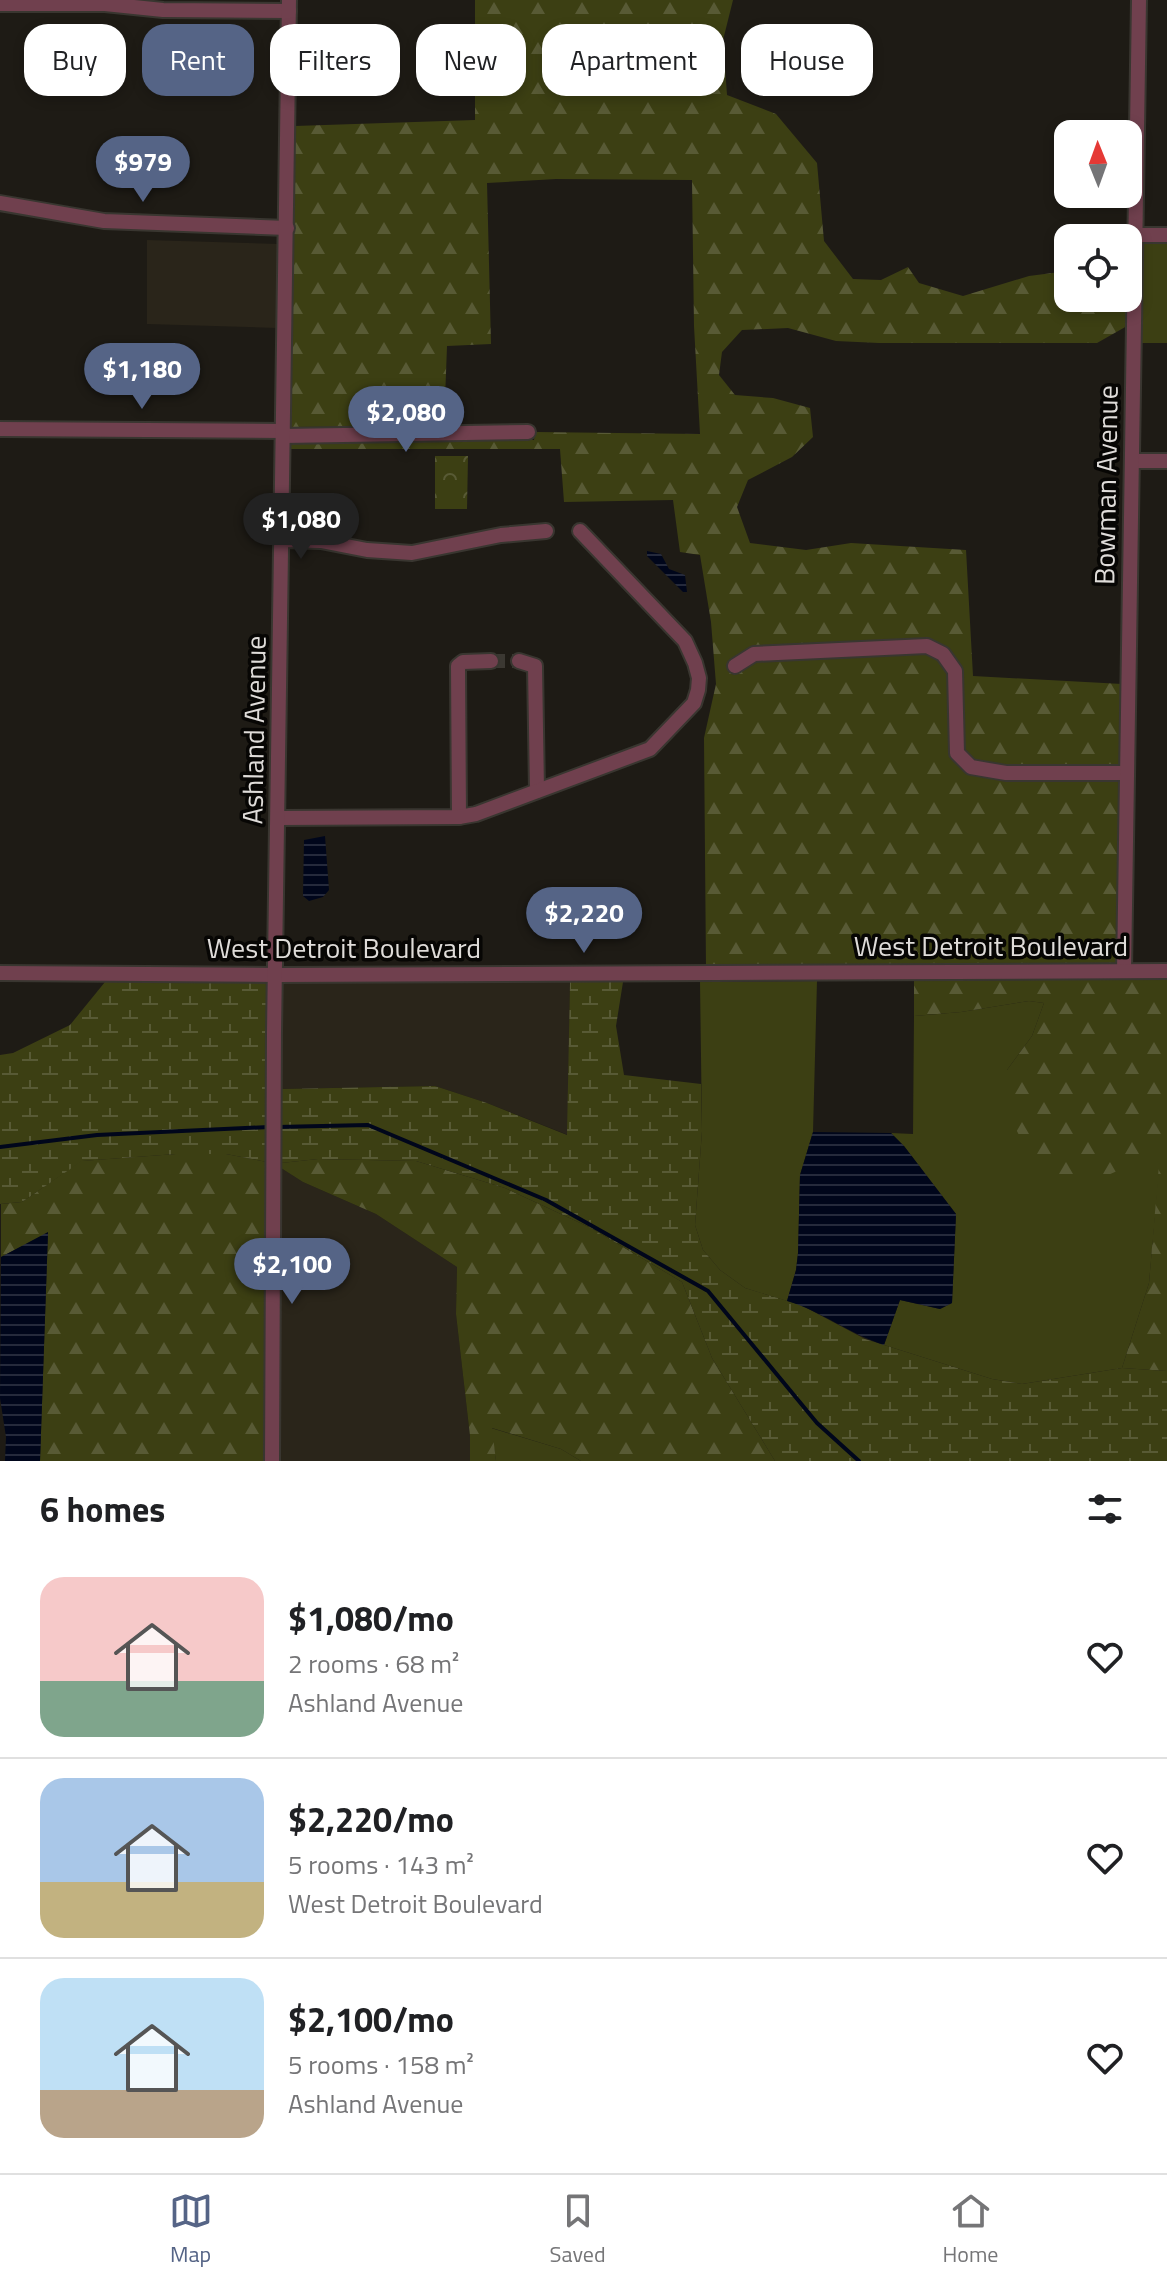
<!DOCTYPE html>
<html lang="en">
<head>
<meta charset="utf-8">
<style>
	body { margin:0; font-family:"Titillium Web",sans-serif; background:#f6f6f6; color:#202124; height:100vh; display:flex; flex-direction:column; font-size:30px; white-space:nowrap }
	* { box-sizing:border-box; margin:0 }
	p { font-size:26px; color:#757577 }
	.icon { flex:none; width:44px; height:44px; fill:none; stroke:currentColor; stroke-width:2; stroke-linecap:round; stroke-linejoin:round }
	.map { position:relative; height:1461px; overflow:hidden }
	.panel { display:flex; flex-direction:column; background:#fff; flex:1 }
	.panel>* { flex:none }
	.top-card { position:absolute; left:24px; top:24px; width:1120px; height:72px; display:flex; gap:16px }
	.needle { width:52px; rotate:359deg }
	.fabs { position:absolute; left:1054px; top:120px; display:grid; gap:16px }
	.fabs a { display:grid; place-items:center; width:88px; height:88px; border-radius:16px; background:#fff; box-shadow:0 4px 12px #0003; font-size:40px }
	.price { position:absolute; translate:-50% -68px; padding:0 18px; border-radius:28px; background:#556486; color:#fff; font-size:26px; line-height:52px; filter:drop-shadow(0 2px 4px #0008) }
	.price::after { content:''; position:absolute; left:50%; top:48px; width:24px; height:18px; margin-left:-12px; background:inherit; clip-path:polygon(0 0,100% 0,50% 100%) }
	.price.active { background:#222; color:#fff }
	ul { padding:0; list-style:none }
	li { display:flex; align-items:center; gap:24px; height:200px; padding:0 40px }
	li+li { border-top:2px solid #e0e0e0 }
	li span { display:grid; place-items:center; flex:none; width:224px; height:160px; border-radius:24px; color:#555 }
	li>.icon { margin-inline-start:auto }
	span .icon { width:96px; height:96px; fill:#fffc; stroke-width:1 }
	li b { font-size:34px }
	h2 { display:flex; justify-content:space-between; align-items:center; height:96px; padding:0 40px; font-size:34px }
	.chip { padding:0 28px; border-radius:24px; background:#fff; box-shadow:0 4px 12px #0003; font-size:28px; line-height:72px }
	.chip.active { background:#556486; color:#fff }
	.tabs { display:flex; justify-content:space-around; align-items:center; height:112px; border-top:2px solid #e0e0e0; background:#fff; font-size:22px; color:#757577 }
	.tabs a { display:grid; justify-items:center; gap:4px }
	.tabs .active { color:#556486 }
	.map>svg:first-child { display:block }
	.built { fill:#2a251a }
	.grass { fill:#3c3f13 }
	.forest { fill:url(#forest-firs) }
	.wetland { fill:url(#wetland-marsh) }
	.park { fill:url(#park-crowns) }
	.water { fill:url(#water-rules) }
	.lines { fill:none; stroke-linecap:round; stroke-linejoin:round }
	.stream { stroke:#00061b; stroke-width:4 }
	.minor-tunnel { stroke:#3b3832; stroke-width:14; stroke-dasharray:14 7; stroke-linecap:butt }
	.minor-casing { stroke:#393630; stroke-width:18 }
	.minor { stroke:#70404e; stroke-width:14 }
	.labels { text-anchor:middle; stroke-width:7; stroke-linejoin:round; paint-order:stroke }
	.street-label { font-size:28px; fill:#dfdcd9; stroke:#070604 }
</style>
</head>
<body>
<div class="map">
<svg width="1167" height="1461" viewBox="0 0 1167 1461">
	<defs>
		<pattern id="forest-firs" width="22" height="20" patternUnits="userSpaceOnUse" patternTransform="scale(2)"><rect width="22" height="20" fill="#3c3f13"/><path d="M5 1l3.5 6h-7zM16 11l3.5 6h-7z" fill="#585a35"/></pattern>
		<pattern id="wetland-marsh" width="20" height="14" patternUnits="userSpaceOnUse" patternTransform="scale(2)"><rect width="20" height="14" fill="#3c3f13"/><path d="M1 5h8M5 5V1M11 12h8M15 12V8" fill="none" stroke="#585a35"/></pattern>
		<pattern id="park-crowns" width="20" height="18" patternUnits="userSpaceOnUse" patternTransform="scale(2)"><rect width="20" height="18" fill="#3c3f13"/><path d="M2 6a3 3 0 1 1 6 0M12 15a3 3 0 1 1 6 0" fill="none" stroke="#585a35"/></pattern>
		<pattern id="water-rules" width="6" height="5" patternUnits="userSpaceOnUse" patternTransform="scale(2)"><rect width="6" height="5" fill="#00061b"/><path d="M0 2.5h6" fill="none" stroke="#252a3c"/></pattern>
	</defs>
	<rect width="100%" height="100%" fill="#1e1b15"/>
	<g class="built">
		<polygon points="147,240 279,244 277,328 147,324"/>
		<polygon points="570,982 568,1135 487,1103 435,1086 281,1089 283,983"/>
		<polygon points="281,1168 303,1182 376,1214 457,1267 456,1314 470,1436 470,1461 278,1461"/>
	</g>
	<g class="grass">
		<polygon points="1143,243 1167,244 1167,343 1141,343"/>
		<polygon points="817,981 813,1132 800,1175 798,1253 796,1270 787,1301 745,1288 720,1270 703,1250 695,1225 702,1131 700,982"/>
		<polygon points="1029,1001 1044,1003 1032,1036 1007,1070 1162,1140 1149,1283 1122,1368 1022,1384 992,1379 884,1345 900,1300 940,1309 952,1303 956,1214 904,1146 891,1133 913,1134 914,1016 961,1012"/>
		<polygon points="491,1428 561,1449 581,1461 496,1461"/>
	</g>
	<g class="forest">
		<polygon points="475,0 733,0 723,40 727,95 776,114 817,163 824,241 853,279 881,280 908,267 919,283 963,296 1029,276 1068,271 1068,298 1128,298 1127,326 1097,343 879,343 836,341 788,328 742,330 722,352 719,375 735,395 773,398 810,408 813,437 792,457 748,480 737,507 750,543 806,550 851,543 966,550 973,676 1122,684 1117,963 706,966 704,738 716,684 711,622 700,555 680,552 673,500 564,502 560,449 290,449 290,443 534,440 535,432 700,434 694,326 692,180 556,179 487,183 491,344 447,346 444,426 290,427 295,126 475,120"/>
		<polygon points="1167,979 1167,1371 1122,1368 1149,1283 1161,1141 1142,1160 1099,1179 1058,1178 1030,1156 1009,1116 1007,1070 1032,1036 1044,1003 1029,1001 961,1012 914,1016 914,981"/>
		<polygon points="176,1154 226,1154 267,1162 265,1461 40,1461 48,1233 1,1257 1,1204 22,1202 81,1161"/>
		<polygon points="318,1159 416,1161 505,1188 591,1228 682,1282 712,1358 775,1461 581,1461 561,1449 492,1428 496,1461 470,1461 470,1436 456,1314 457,1267 376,1214 303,1182 281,1168 281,1163"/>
	</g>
	<g class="wetland">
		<polygon points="105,982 269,983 267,1162 226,1154 176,1154 82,1161 22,1202 0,1204 0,1055 13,1053 70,1025"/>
		<polygon points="570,982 623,982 616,1026 624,1075 701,1084 702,1131 695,1225 703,1250 720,1270 745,1288 801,1305 865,1339 992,1379 1022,1384 1122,1368 1167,1371 1167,1461 775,1461 712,1358 682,1282 591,1228 505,1188 416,1161 318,1159 281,1163 281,1089 435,1086 487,1103 567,1135"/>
	</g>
	<polygon class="park" points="435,456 468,456 467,509 435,509"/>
	<g class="water">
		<polygon points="647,551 661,554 669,569 685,575 687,592 683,592 647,556"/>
		<polygon points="325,836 329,890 323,897 309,901 303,896 304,840"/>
		<path d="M813,1132l78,1 13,13 52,68 -4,89 -12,6 -40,-9 -16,45c-34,-11 -63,-34 -97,-44l9,-31 2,-17 2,-78z"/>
		<polygon points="48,1232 40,1461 5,1461 6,1437 0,1398 1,1257"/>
	</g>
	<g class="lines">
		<g class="stream">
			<polyline points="277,1127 368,1125 546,1200 708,1291 817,1423 859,1461"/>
			<polyline points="0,1147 97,1135 269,1127"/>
		</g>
		<polyline class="minor-tunnel" points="491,661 519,661"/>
		<g class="minor-casing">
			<g id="minor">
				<polyline points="0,4 105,4 163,10 289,11"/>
				<polyline points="0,203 104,221 287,228"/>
				<polyline points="1136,235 1167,235"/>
				<polyline points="0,429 283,431"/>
				<polyline points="283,436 528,432"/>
				<polyline points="1132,461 1167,461"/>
				<polyline points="282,540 321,541 367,550 412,553 501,535 546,531"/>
				<polyline points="519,661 535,666 537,791"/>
				<polyline points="735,666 754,654 927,646 943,654 955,671 957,753 971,767 1006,773 1127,773"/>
				<polyline points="459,817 458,666 463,662 491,661"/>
				<polyline points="279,818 459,817 476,814 650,749 694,703 698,690 699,678 695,663 685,641 580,531"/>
				<polyline points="1124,971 1139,0"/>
				<polyline points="0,973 277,975 1167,971"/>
				<polyline points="272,1461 274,1032 289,0"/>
			</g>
		</g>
		<use href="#minor" class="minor"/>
	</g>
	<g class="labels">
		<g class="street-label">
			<text transform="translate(1106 485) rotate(-89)" y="10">Bowman Avenue</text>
			<text transform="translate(254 730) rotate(-89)" y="10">Ashland Avenue</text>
			<text x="991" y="956">West Detroit Boulevard</text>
			<text x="344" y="958">West Detroit Boulevard</text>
		</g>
	</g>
</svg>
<div class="fabs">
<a><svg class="needle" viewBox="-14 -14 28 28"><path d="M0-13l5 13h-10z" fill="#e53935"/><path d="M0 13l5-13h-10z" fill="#757577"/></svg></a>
<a><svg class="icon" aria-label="locate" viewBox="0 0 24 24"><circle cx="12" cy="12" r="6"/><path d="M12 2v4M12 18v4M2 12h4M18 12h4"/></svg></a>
</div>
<b class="price" style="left:143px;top:204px">$979</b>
<b class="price" style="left:142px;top:411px">$1,180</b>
<b class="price" style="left:406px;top:454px">$2,080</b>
<b class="price active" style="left:301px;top:561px">$1,080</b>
<b class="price" style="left:584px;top:955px">$2,220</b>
<b class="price" style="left:292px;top:1306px">$2,100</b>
<div class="top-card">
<a class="chip">Buy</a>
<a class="chip active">Rent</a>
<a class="chip">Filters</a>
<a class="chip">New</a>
<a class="chip">Apartment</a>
<a class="chip">House</a>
</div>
</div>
<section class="panel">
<h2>6 homes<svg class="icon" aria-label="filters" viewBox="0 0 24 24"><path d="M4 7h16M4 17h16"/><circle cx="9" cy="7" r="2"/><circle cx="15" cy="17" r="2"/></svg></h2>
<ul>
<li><span style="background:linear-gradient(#f6c9c9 65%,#7fa58c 0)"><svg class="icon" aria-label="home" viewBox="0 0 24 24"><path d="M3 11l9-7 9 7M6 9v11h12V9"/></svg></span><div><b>$1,080/mo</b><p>2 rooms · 68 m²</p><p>Ashland Avenue</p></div><svg class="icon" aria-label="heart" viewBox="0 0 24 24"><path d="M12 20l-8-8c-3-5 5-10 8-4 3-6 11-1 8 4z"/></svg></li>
<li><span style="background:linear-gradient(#a9c7e8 65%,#c2b280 0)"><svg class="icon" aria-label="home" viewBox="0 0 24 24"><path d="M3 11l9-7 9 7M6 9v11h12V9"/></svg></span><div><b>$2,220/mo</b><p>5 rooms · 143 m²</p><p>West Detroit Boulevard</p></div><svg class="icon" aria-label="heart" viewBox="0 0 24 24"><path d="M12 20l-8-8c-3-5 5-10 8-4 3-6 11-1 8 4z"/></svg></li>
<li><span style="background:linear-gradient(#bfe0f5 70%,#b9a48a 0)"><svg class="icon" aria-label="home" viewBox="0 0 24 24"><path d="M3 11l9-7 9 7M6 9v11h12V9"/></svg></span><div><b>$2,100/mo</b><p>5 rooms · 158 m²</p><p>Ashland Avenue</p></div><svg class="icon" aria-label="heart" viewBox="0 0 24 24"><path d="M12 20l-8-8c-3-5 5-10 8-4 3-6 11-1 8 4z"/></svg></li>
</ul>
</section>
<nav class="tabs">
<a class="active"><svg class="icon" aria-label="map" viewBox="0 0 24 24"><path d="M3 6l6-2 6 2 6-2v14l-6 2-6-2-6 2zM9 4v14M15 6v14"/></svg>Map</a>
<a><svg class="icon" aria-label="saved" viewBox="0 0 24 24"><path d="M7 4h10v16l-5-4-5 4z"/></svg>Saved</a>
<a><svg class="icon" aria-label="home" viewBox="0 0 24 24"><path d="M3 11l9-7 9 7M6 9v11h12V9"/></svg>Home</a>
</nav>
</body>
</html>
